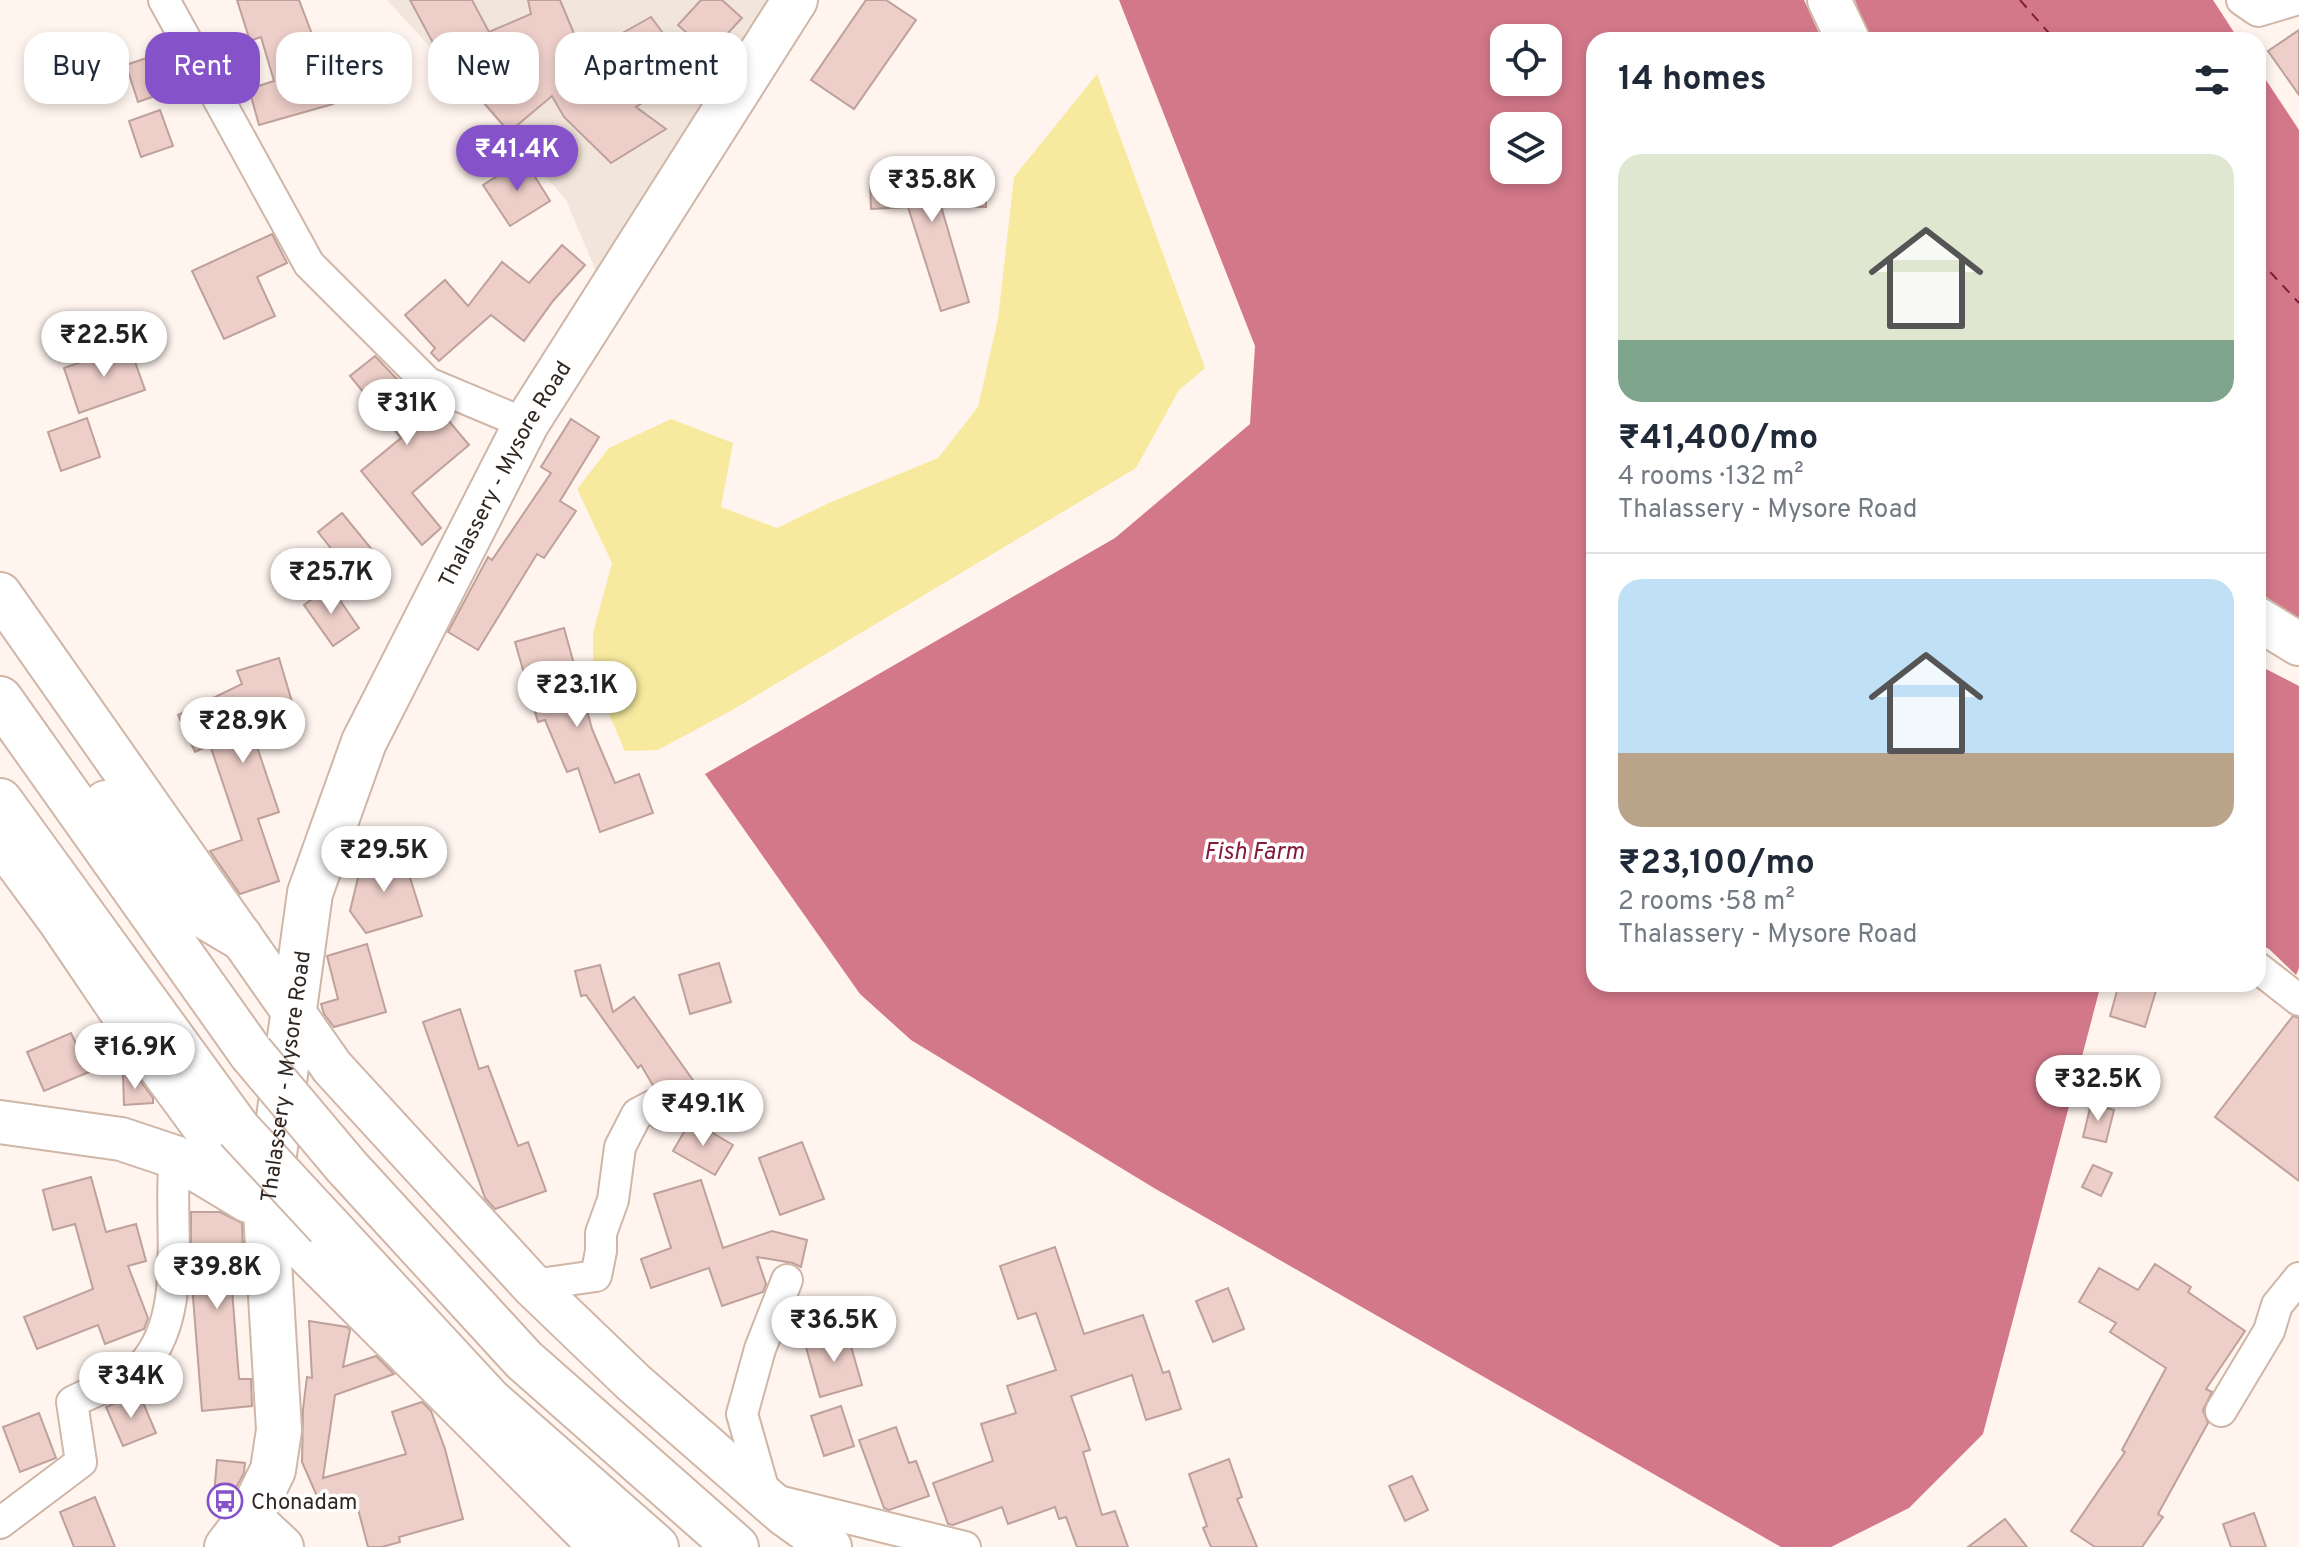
<!DOCTYPE html>
<html lang="en">
<head>
<meta charset="utf-8">
<style>
	body { margin:0; font-family:Overpass,sans-serif; background:#f2f2f3; color:#1f2937; height:100vh; display:flex; flex-direction:column; font-size:30px; white-space:nowrap }
	* { box-sizing:border-box; margin:0 }
	p { font-size:26px; color:#747a83 }
	.icon { flex:none; width:44px; height:44px; fill:none; stroke:currentColor; stroke-width:2; stroke-linecap:round; stroke-linejoin:round }
	.map { position:relative; flex:1; overflow:hidden }
	.side { position:absolute; left:1586px; top:32px; width:680px; height:960px; display:flex; flex-direction:column; background:#fff; border-radius:24px; box-shadow:0 4px 12px #0003 }
	.side>* { flex:none }
	.guide { position:absolute; left:24px; top:32px; width:760px; height:72px; display:flex; gap:16px }
	.controls { position:absolute; left:1490px; top:24px; display:grid; gap:16px }
	.controls a { display:grid; place-items:center; width:72px; height:72px; border-radius:16px; background:#fff; box-shadow:0 4px 12px #0003; font-size:40px }
	.price { position:absolute; translate:-50% -68px; padding:0 18px; border-radius:28px; background:#fff; color:#222; font-size:26px; line-height:52px; filter:drop-shadow(0 2px 4px #0008) }
	.price::after { content:''; position:absolute; left:50%; top:48px; width:24px; height:18px; margin-left:-12px; background:inherit; clip-path:polygon(0 0,100% 0,50% 100%) }
	.price.current { background:#8552ca; color:#fff }
	ul { padding:0; list-style:none }
	li { display:grid; align-content:center; gap:16px; height:424px; padding:0 32px }
	li+li { border-top:2px solid #e0e1e3 }
	li span { display:grid; place-items:center; height:248px; border-radius:24px; color:#555 }
	li>.icon { margin-inline-start:auto }
	span .icon { width:144px; height:144px; fill:#fffc; stroke-width:1 }
	li b { font-size:34px }
	h2 { display:flex; justify-content:space-between; align-items:center; height:96px; padding:0 32px; font-size:34px }
	.chip { padding:0 28px; border-radius:24px; background:#fff; box-shadow:0 4px 12px #0003; font-size:28px; line-height:72px }
	.chip.current { background:#8552ca; color:#fff }
	.map>svg:first-child { display:block }
	.built { fill:#f2e5dc }
	.green { fill:#f7ea9f }
	.water { fill:#d27889; fill-rule:evenodd }
	.lines { fill:none; stroke-linecap:round; stroke-linejoin:round }
	.ferry { stroke:#861a3b; stroke-width:2; stroke-dasharray:10 8; stroke-linecap:butt }
	.building { fill:#edcec8; stroke:#bea19b; stroke-width:2 }
	.street-casing { stroke:#cfb6a7; stroke-width:34 }
	.secondary-casing { stroke:#cfb6a7; stroke-width:46 }
	.primary-casing { stroke:#cfb6a7; stroke-width:48 }
	.highway-casing { stroke:#cfb6a7; stroke-width:48 }
	.street { stroke:#fff; stroke-width:30 }
	.secondary { stroke:#fff; stroke-width:42 }
	.primary { stroke:#fff; stroke-width:44 }
	.highway { stroke:#fff; stroke-width:44 }
	.highway-bridge-casing { stroke:#cfb6a7; stroke-width:48; stroke-linecap:butt }
	.highway-bridge { stroke:#fff; stroke-width:44 }
	.labels { text-anchor:middle; stroke-width:7; stroke-linejoin:round; paint-order:stroke }
	.street-label { font-size:22px; fill:#302721; stroke:#fff }
	.poi-label { font-size:22px; fill:#302721; stroke:#fff; text-anchor:start }
	.water-label { font-size:24px; font-style:italic; fill:#861a3b; stroke:#fff }
</style>
</head>
<body>
<div class="map">
<svg width="2299" height="1547" viewBox="0 0 2299 1547">
	<rect width="100%" height="100%" fill="#fff4ee"/>
	<polygon class="built" points="387,0 773,0 600,281 566,200 515,140"/>
	<polygon class="green" points="1097,74 1205,368 1179,390 1136,468 734,709 658,750 625,751 593,677 593,633 612,563 577,489 609,448 671,419 733,443 721,507 777,528 829,503 938,458 978,407 998,319 1014,177"/>
	<g class="water">
		<path d="M1119,0h685l18,40h-228v944h507l-118,450 -74,74 -78,39h-50l-627,-359 -243,-148 -51,-46 -155,-220 410,-236 135,-114 5,-78zM1548,38v44h-44v-44zM1548,126v44h-44v-44z"/>
		<polygon points="1855,0 2213,0 2239,40 1870,40"/>
		<polygon points="2258,68 2299,130 2299,620 2258,591"/>
		<polygon points="2258,665 2299,686 2299,968 2296,975 2269,949 2258,943"/>
	</g>
	<g class="lines">
		<g class="ferry">
			<polyline points="2020,0 2055,40"/>
			<polyline points="2258,259 2299,303"/>
		</g>
	</g>
	<g class="building">
		<polygon points="237,0 299,0 315,42 333,104 259,125 249,89 274,81 261,37 250,41"/>
		<polygon points="410,0 472,0 489,32 531,14 528,0 560,0 583,55 651,17 674,48 657,59 673,83 636,107 666,129 611,163 564,117 552,96 509,132 443,55 440,56"/>
		<polygon points="701,0 722,0 742,18 709,53 678,25"/>
		<polygon points="866,0 886,0 916,20 854,109 811,80"/>
		<polygon points="2299,30 2299,95 2268,51"/>
		<polygon points="161,53 170,80 157,84 161,94 138,102 126,65"/>
		<polygon points="160,110 173,146 141,157 129,121"/>
		<polygon points="524,159 550,201 510,226 483,185"/>
		<polygon points="949,174 949,182 986,182 986,207 941,206 969,302 941,311 908,207 871,209 870,179"/>
		<polygon points="272,234 287,263 257,277 275,316 224,339 192,271"/>
		<polygon points="562,245 585,265 553,301 524,341 491,315 439,361 431,353 435,348 405,315 445,280 468,306 502,262 529,283"/>
		<polygon points="129,345 145,390 79,413 64,368"/>
		<polygon points="375,356 430,414 438,408 469,445 412,493 441,528 422,545 361,471 401,438 350,376"/>
		<polygon points="87,418 100,457 61,471 48,432"/>
		<polygon points="571,419 599,437 560,501 576,511 544,558 537,554 478,650 448,632 488,557 492,560 551,473 541,467"/>
		<polygon points="342,513 378,557 353,576 318,532"/>
		<polygon points="330,586 359,628 333,646 304,605"/>
		<polygon points="564,628 592,729 615,783 639,774 653,813 600,832 578,768 567,772 545,720 538,722 515,642"/>
		<polygon points="279,658 295,712 250,726 279,812 258,819 279,881 240,894 210,851 242,840 210,745 195,752 178,715 242,684 237,671"/>
		<polygon points="402,852 422,916 366,933 350,911 361,865"/>
		<polygon points="367,944 386,1012 334,1027 324,1014 321,1004 338,999 327,956"/>
		<polygon points="719,963 731,1002 690,1014 679,975"/>
		<polygon points="600,965 613,1012 634,997 702,1093 678,1107 663,1092 655,1089 641,1065 638,1068 586,995 581,996 575,971"/>
		<polygon points="2119,984 2158,984 2145,1027 2110,1016"/>
		<polygon points="460,1009 479,1069 488,1066 518,1146 528,1142 546,1191 495,1209 485,1198 423,1022"/>
		<polygon points="2293,1016 2299,1018 2299,1181 2215,1117"/>
		<polygon points="71,1033 89,1072 44,1091 27,1052"/>
		<polygon points="123,1074 135,1074 153,1098 153,1103 124,1105"/>
		<polygon points="2091,1104 2114,1110 2106,1142 2083,1137"/>
		<polygon points="691,1120 733,1145 715,1175 673,1151"/>
		<polygon points="802,1142 824,1199 780,1215 759,1158"/>
		<polygon points="2093,1165 2112,1173 2101,1196 2082,1187"/>
		<polygon points="91,1177 106,1232 136,1224 146,1261 128,1266 148,1318 144,1329 105,1344 98,1325 37,1349 24,1317 93,1289 75,1224 53,1230 43,1190"/>
		<polygon points="701,1180 723,1248 772,1231 807,1240 801,1267 793,1263 757,1257 766,1284 763,1292 722,1306 709,1268 651,1288 641,1259 671,1248 654,1194"/>
		<polygon points="191,1212 220,1212 242,1223 243,1251 229,1251 239,1379 251,1379 252,1406 202,1411 191,1272"/>
		<polygon points="1055,1247 1084,1334 1143,1315 1163,1373 1169,1371 1181,1409 1146,1420 1132,1375 1071,1396 1090,1450 1083,1452 1102,1515 1115,1511 1128,1547 1077,1547 1066,1517 1059,1519 1055,1507 1008,1524 1002,1507 953,1525 948,1524 933,1483 993,1461 981,1424 1016,1413 1007,1386 1056,1370 1036,1313 1018,1319 1000,1266"/>
		<polygon points="2155,1264 2191,1287 2188,1292 2245,1331 2206,1389 2212,1392 2203,1410 2208,1423 2158,1514 2163,1517 2142,1547 2095,1547 2071,1531 2125,1452 2122,1450 2166,1368 2110,1332 2116,1323 2079,1302 2099,1268 2138,1290"/>
		<polygon points="1228,1288 1244,1329 1213,1342 1196,1301"/>
		<polygon points="309,1321 347,1327 350,1330 343,1367 376,1356 394,1374 335,1395 323,1478 406,1454 392,1412 422,1402 431,1411 445,1449 463,1519 399,1537 400,1542 382,1547 368,1547 358,1509 349,1511 346,1500 323,1510 302,1462 303,1409 307,1377 312,1378"/>
		<polygon points="847,1332 862,1385 820,1397 805,1344"/>
		<polygon points="139,1393 156,1433 123,1446 106,1407"/>
		<polygon points="841,1406 854,1446 824,1456 811,1416"/>
		<polygon points="39,1413 56,1458 20,1472 3,1427"/>
		<polygon points="896,1427 909,1463 916,1461 929,1496 889,1510 884,1508 859,1440"/>
		<polygon points="1229,1459 1242,1497 1237,1499 1257,1547 1211,1547 1203,1528 1207,1526 1189,1474"/>
		<polygon points="217,1460 245,1463 244,1473 225,1508 213,1507"/>
		<polygon points="1412,1476 1428,1510 1405,1521 1389,1486"/>
		<polygon points="95,1497 115,1547 74,1547 60,1512"/>
		<polygon points="2254,1513 2266,1547 2231,1547 2223,1524"/>
		<polygon points="2005,1519 2027,1547 1968,1547"/>
	</g>
	<g class="lines">
		<g class="street-casing">
			<g id="street">
				<polyline points="164,0 309,264 428,383 526,424"/>
				<polyline points="2242,0 2258,11 2295,0"/>
				<polyline points="2258,968 2299,1000"/>
				<polyline points="787,1280 760,1349 742,1414 766,1498 965,1547"/>
				<polyline points="532,1285 596,1276 601,1251 601,1233 613,1200 620,1147 637,1114 652,1106 662,1114"/>
				<polyline points="2221,1411 2269,1331 2277,1305 2299,1278"/>
				<path d="M0,1523l81,-61 -9,-60c15,-8 61,-26 71,-37 47,-53 24,-143 32,-208"/>
			</g>
		</g>
		<g class="secondary-casing">
			<g id="secondary">
				<polyline points="1829,0 1848,40"/>
				<polyline points="0,594 332,1067 532,1285 634,1383 784,1514 830,1547"/>
				<polyline points="2258,619 2299,644"/>
				<polyline points="0,840 59,920 145,1047 266,1212 601,1547"/>
				<polyline points="0,1122 121,1139 175,1157 248,1201"/>
				<polyline points="250,1517 282,1547"/>
			</g>
		</g>
		<g class="primary-casing">
			<g id="primary">
				<path id="s1" d="M227,1547l23,-30 23,-47 6,-40 -13,-218 44,-319 54,-151 162,-318 269,-424"/>
			</g>
		</g>
		<g class="highway-casing">
			<g id="highway">
				<polyline points="0,699 251,1053"/>
				<polyline points="0,801 238,1129"/>
				<polyline points="106,803 167,880 196,911 240,937"/>
				<polyline points="346,1166 524,1360 736,1547"/>
				<polyline points="328,1226 489,1400 656,1547"/>
			</g>
		</g>
		<use href="#street" class="street"/>
		<use href="#secondary" class="secondary"/>
		<use href="#primary" class="primary"/>
		<use href="#highway" class="highway"/>
		<g class="highway-bridge-casing">
			<g id="highway-bridge">
				<polyline points="251,1053 346,1166"/>
				<polyline points="238,1129 328,1226"/>
			</g>
		</g>
		<use href="#highway-bridge" class="highway-bridge"/>
	</g>
	<defs>
		<g id="bus-ring" transform="scale(1.8)"><circle r="9.5" fill="#fff" stroke="#8552ca" stroke-width="1.5"/><path d="M-5-6H5V4H4V6H2V4H-2V6H-4V4H-5ZM-3.5-4V0h7V-4ZM-3.5 1.2v1.5H-2V1.2ZM2 1.2v1.5H3.5V1.2Z" fill="#8552ca"/></g>
	</defs>
	<g fill-rule="evenodd">
		<use href="#bus-ring" x="225" y="1501"/>
	</g>
	<g class="labels">
		<g class="street-label">
			<text dy="8" stroke="none"><textPath href="#s1" startOffset="1134">Thalassery - Mysore Road</textPath></text>
			<text dy="8" stroke="none"><textPath href="#s1" startOffset="486">Thalassery - Mysore Road</textPath></text>
		</g>
		<g class="poi-label">
			<text x="251" y="1509">Chonadam</text>
		</g>
		<g class="water-label">
			<text x="1254" y="859">Fish Farm</text>
		</g>
	</g>
</svg>
<div class="controls">
<a><svg class="icon" aria-label="locate" viewBox="0 0 24 24"><circle cx="12" cy="12" r="6"/><path d="M12 2v4M12 18v4M2 12h4M18 12h4"/></svg></a>
<a><svg class="icon" aria-label="layers" viewBox="0 0 24 24"><path d="M12 4l9 5-9 5-9-5zM3 14l9 5 9-5"/></svg></a>
</div>
<b class="price current" style="left:517px;top:193px">₹41.4K</b>
<b class="price" style="left:932px;top:224px">₹35.8K</b>
<b class="price" style="left:104px;top:379px">₹22.5K</b>
<b class="price" style="left:407px;top:447px">₹31K</b>
<b class="price" style="left:331px;top:616px">₹25.7K</b>
<b class="price" style="left:577px;top:729px">₹23.1K</b>
<b class="price" style="left:243px;top:765px">₹28.9K</b>
<b class="price" style="left:384px;top:894px">₹29.5K</b>
<b class="price" style="left:135px;top:1091px">₹16.9K</b>
<b class="price" style="left:2098px;top:1123px">₹32.5K</b>
<b class="price" style="left:703px;top:1148px">₹49.1K</b>
<b class="price" style="left:217px;top:1311px">₹39.8K</b>
<b class="price" style="left:834px;top:1364px">₹36.5K</b>
<b class="price" style="left:131px;top:1420px">₹34K</b>
<div class="guide">
<a class="chip">Buy</a>
<a class="chip current">Rent</a>
<a class="chip">Filters</a>
<a class="chip">New</a>
<a class="chip">Apartment</a>
</div>
<section class="side">
<h2>14 homes<svg class="icon" aria-label="filters" viewBox="0 0 24 24"><path d="M4 7h16M4 17h16"/><circle cx="9" cy="7" r="2"/><circle cx="15" cy="17" r="2"/></svg></h2>
<ul>
<li><span style="background:linear-gradient(#dfe7d0 75%,#7fa58c 0)"><svg class="icon" aria-label="home" viewBox="0 0 24 24"><path d="M3 11l9-7 9 7M6 9v11h12V9"/></svg></span><div><b>₹41,400/mo</b><p>4 rooms · 132 m²</p><p>Thalassery - Mysore Road</p></div></li>
<li><span style="background:linear-gradient(#bfe0f5 70%,#b9a48a 0)"><svg class="icon" aria-label="home" viewBox="0 0 24 24"><path d="M3 11l9-7 9 7M6 9v11h12V9"/></svg></span><div><b>₹23,100/mo</b><p>2 rooms · 58 m²</p><p>Thalassery - Mysore Road</p></div></li>
</ul>
</section>
</div>
</body>
</html>
